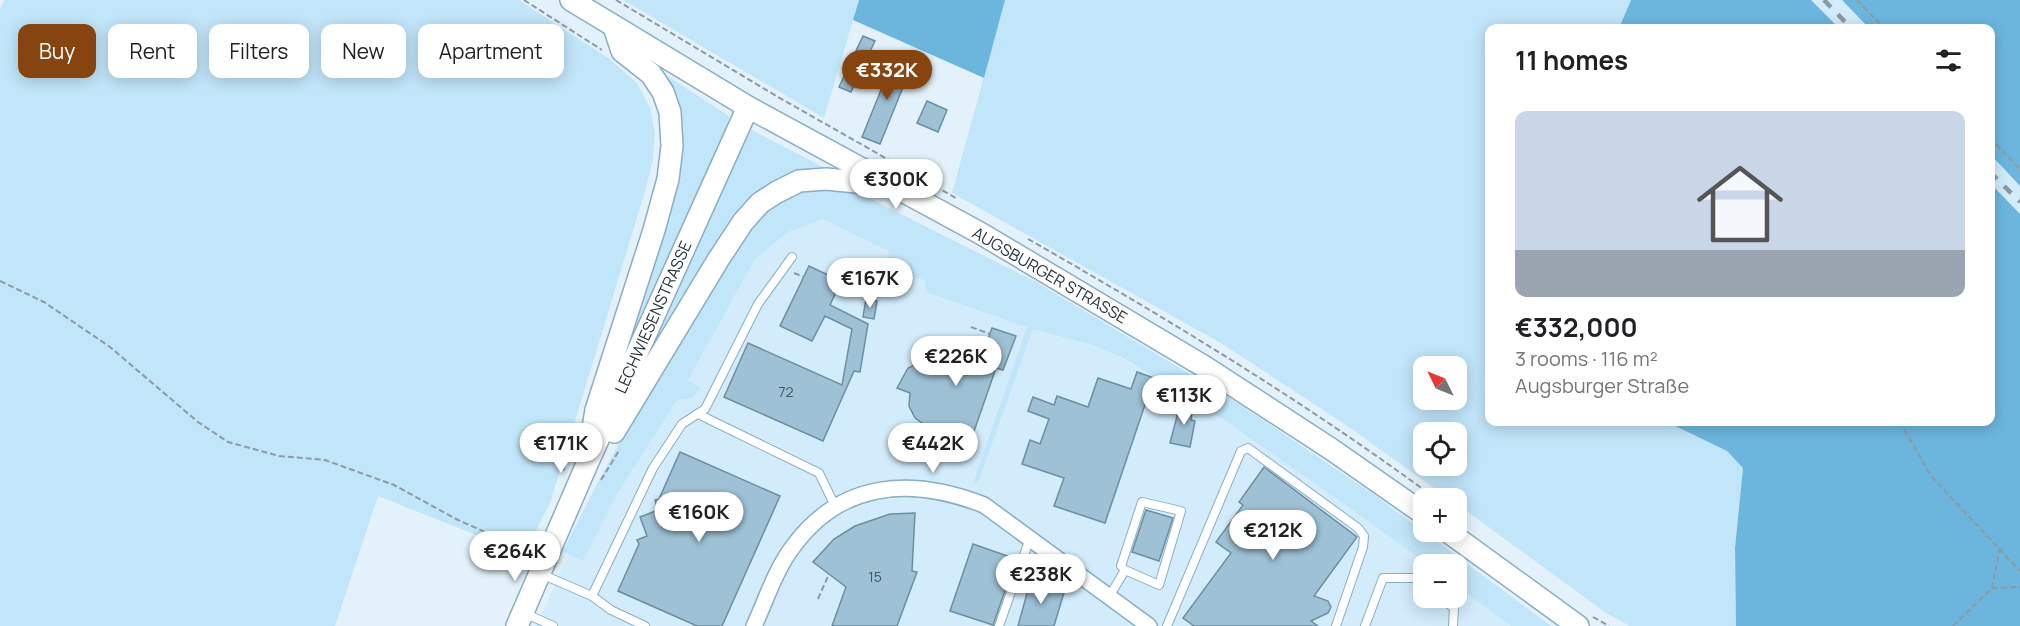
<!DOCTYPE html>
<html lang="en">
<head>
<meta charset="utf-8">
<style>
	body { margin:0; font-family:Manrope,sans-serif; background:#f6f6f6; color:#202124; height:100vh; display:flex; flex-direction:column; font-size:22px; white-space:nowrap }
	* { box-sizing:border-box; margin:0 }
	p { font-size:20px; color:#757577 }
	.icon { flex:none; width:33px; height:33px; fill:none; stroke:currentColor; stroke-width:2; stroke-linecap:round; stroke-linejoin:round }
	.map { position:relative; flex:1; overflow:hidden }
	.details { position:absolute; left:1485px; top:24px; width:510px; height:402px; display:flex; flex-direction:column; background:#fff; border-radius:12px; box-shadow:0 3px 15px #0003 }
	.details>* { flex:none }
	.banner { position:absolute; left:18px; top:24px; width:570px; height:54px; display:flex; gap:12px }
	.needle { width:39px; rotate:313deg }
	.controls { position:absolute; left:1413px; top:356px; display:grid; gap:12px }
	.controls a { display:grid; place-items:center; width:54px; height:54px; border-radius:12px; background:#fff; box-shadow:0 3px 15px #0003; font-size:30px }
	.price { position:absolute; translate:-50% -51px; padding:0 14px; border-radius:21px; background:#fff; color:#222; font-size:20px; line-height:39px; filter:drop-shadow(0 2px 3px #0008) }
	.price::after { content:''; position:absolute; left:50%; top:36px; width:18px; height:14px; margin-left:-9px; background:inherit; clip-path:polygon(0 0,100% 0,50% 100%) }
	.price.current { background:#864510; color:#fff }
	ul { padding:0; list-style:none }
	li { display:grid; align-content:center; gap:12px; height:318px; padding:0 30px }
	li+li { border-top:2px solid #e0e0e0 }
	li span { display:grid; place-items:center; height:186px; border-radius:12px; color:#555 }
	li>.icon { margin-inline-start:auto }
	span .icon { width:108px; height:108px; fill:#fffc; stroke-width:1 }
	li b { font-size:26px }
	h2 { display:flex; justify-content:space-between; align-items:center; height:72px; padding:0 30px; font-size:26px }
	.pill { padding:0 21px; border-radius:12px; background:#fff; box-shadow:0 3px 15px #0003; font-size:21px; line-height:54px }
	.pill.current { background:#864510; color:#fff }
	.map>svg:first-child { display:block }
	.built { fill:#d2ecfc }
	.green { fill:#c1e5f9; fill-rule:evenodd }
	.forest { fill:#6cb6de }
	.building { fill:#9ec1d6; stroke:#6c8ea2; stroke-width:1.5 }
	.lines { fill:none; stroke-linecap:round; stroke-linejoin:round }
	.lane-casing { stroke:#8aadc2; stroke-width:10 }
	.street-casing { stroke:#8aadc2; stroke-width:18 }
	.secondary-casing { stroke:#8aadc2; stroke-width:24 }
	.path { stroke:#8c9ba3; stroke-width:2; stroke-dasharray:6 3; stroke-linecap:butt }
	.lane { stroke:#fff; stroke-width:8 }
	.street { stroke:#fff; stroke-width:15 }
	.secondary { stroke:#fff; stroke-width:21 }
	.rail { stroke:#8b9aa2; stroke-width:4.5; stroke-dasharray:10 10; stroke-linecap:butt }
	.labels { text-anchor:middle; stroke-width:4.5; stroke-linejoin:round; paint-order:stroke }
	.number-label { font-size:14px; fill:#435762 }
	.street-label { font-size:16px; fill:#25343c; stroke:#fff }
</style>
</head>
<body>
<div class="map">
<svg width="2020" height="626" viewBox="0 0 2020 626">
	<rect width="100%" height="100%" fill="#e3f2fa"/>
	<g class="built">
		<polygon points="1811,0 1842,0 1869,28 1839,28"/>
		<polygon points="1990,155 2020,186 2020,214 1991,184"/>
		<polygon points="820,214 1037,309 1173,388 1227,422 1354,511 1427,564 1424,564 1424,597 1456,597 1457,586 1511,626 536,626 568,555 724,315 755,259 781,235"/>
	</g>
	<g class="green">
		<polygon points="4,0 519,0 608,58 637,83 650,108 655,133 653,159 646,188 550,503 524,554 378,496 335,626 0,626 0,10"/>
		<polygon points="623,0 859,0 824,118"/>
		<path d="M1005,0h626l-12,28h-129v394h177l60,29 16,17 -8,80 1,78h-106l-24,-13 -149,-109 -1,-6h-8l-102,-73 -125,-82 -269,-150zM1424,366h32v33h-32zM1424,432h32v33h-32z"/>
		<polygon points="667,76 726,114 729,117 728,123 614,383 670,204 665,80"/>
		<polygon points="750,129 827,169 784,180 634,384 746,130"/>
		<path d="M827,187l28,4 181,91 197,118 140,94 178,132h-40l-54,-40 -1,-22h-29l-73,-53 -127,-89 -102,-63 -32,-14 -60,-16 -55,154h-5l54,-156 -101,-35 -1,-12 -38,-10 2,-19 -66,-32 -35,13 -33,27 -67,121 13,9 -9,9 -15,2 -60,94 -34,67 -20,-9c39,-82 85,-162 132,-240 23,-37 44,-78 76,-108 15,-14 37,-15 56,-17z"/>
	</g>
	<g class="forest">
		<polygon points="859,0 1005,0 984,78 853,20"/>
		<polygon points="1631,0 1811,0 1839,28 1619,28"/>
		<polygon points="1842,0 2020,0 2020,186 1991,155 1990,28 1869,28"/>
		<polygon points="1991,184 2020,214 2020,626 1736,626 1735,548 1743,468 1727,451 1667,422 1990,422"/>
	</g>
	<g class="building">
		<polygon points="863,36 875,41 851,92 839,87"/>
		<polygon points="894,58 912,65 880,144 862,137"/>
		<polygon points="927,101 947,110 938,132 917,123"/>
		<polygon points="809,266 841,281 830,305 868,324 860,372 854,371 823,441 724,397 748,343 842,385 852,329 825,316 812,341 780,326"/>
		<polygon points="866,299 877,301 874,319 863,317"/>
		<polygon points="992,328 1016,336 1003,370 996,368 972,437 939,425 938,430 925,425 915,418 909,406 910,393 897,388 908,368 921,362 935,363 968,375 978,346 985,348"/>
		<polygon points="1137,372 1154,378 1105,523 1054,506 1064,478 1022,464 1030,440 1040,444 1049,419 1028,411 1033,397 1054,405 1057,396 1088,407 1098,378 1131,389"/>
		<polygon points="1181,401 1193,403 1191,420 1195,421 1190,447 1170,443"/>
		<polygon points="680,452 780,496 722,626 697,626 618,591 639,544 637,540 647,536 640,517 658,510 655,500 659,499"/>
		<polygon points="1264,467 1357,537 1314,596 1328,601 1331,607 1328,613 1311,621 1318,626 1194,626 1183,618 1231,553 1216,542 1243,505 1239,502"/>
		<polygon points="1146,510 1173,518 1159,561 1132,552"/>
		<polygon points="915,513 912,571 917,572 897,626 832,626 846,587 813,562 834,539 855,526 890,514"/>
		<polygon points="973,544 1016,559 993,625 950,611"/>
		<polygon points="1031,579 1065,589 1054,626 1018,626"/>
	</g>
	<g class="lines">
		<g class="lane-casing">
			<g id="lane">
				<polyline points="698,414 819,473 835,506"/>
				<polyline points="541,574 592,596"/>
				<polyline points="1109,597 1125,570 1159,585 1181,511 1142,502 1121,566 1125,570"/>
				<polyline points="1440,597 1454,608 1453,626"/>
				<polyline points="524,613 553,626"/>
				<polyline points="645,626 611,610 592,596 653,468 682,424 705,409 758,304 792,257"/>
				<polyline points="999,626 1030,538"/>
				<polyline points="1167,626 1241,451 1248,448 1358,528 1364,536 1363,547 1336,626"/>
				<polyline points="1365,626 1383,578 1414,578 1424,585"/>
			</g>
		</g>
		<g class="street-casing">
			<path id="street" d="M754,626c12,-26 21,-55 38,-78 49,-68 120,-71 192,-43l165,121"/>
		</g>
		<g class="secondary-casing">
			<g id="secondary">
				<polyline points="571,0 748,107 980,233 1205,367 1331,449 1424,514"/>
				<polyline points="614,432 718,260 743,222 760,203 777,192 799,181 826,179 877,184"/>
				<polyline points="592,434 596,410 654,230 668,179 672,146 670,112 663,92 651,74 622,51 614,27"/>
				<polyline points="1447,531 1578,626"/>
				<polyline points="517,626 587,464 748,107"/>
			</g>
		</g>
		<g class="path">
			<polyline points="524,0 602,50"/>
			<polyline points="616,0 778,97 956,198"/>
			<polyline points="1857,0 1884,28"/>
			<polyline points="1990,138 2020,169"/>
			<path d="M1028,239c140,80 277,163 407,259"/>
			<polyline points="794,273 804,277"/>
			<polyline points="0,281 44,302 110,347 198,422 228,442 279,456 325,460 394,485 458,520 508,542 530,547"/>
			<polyline points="971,327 990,334"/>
			<polyline points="1900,422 1931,476 2020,571"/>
			<polyline points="563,471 574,437"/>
			<polyline points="601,480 620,449"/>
			<polyline points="1992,588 2020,587"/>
			<polyline points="818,599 829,574"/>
			<polyline points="1593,617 1609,626"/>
			<polyline points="1953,626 1992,588 2000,548"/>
		</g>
		<use href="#lane" class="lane"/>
		<use href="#street" class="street"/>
		<use href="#secondary" class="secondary"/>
		<g class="rail">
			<polyline points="1824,0 1851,28"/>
			<polyline points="1990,172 2020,202"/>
		</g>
	</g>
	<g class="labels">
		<g class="number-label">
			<text x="786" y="397">72</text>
			<text x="875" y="582">15</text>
		</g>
		<g class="street-label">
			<text transform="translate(1050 275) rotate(30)" y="6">AUGSBURGER STRASSE</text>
			<text transform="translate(653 317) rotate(-66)" y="6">LECHWIESENSTRASSE</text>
		</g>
	</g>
</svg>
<div class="controls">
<a><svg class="needle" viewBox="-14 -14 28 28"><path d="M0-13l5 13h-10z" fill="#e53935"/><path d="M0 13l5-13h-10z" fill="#757577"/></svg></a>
<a><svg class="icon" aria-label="locate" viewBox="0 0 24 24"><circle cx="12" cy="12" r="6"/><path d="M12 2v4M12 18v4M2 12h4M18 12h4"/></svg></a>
<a>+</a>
<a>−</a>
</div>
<b class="price current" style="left:887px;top:101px">€332K</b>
<b class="price" style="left:896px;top:210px">€300K</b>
<b class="price" style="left:870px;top:309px">€167K</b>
<b class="price" style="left:956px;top:387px">€226K</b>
<b class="price" style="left:1184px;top:426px">€113K</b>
<b class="price" style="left:561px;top:474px">€171K</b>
<b class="price" style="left:933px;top:474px">€442K</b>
<b class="price" style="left:699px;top:543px">€160K</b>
<b class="price" style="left:1273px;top:561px">€212K</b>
<b class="price" style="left:515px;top:582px">€264K</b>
<b class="price" style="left:1041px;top:605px">€238K</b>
<div class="banner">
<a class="pill current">Buy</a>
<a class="pill">Rent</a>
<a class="pill">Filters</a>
<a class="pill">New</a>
<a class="pill">Apartment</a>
</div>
<section class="details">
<h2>11 homes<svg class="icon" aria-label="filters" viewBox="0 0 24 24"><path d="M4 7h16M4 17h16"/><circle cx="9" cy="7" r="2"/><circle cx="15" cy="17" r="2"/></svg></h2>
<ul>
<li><span style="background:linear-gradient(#c9d6e8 75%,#9aa5b1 0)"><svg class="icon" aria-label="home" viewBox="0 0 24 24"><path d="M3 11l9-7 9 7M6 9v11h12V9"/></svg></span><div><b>€332,000</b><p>3 rooms · 116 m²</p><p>Augsburger Straße</p></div></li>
</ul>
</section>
</div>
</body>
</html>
